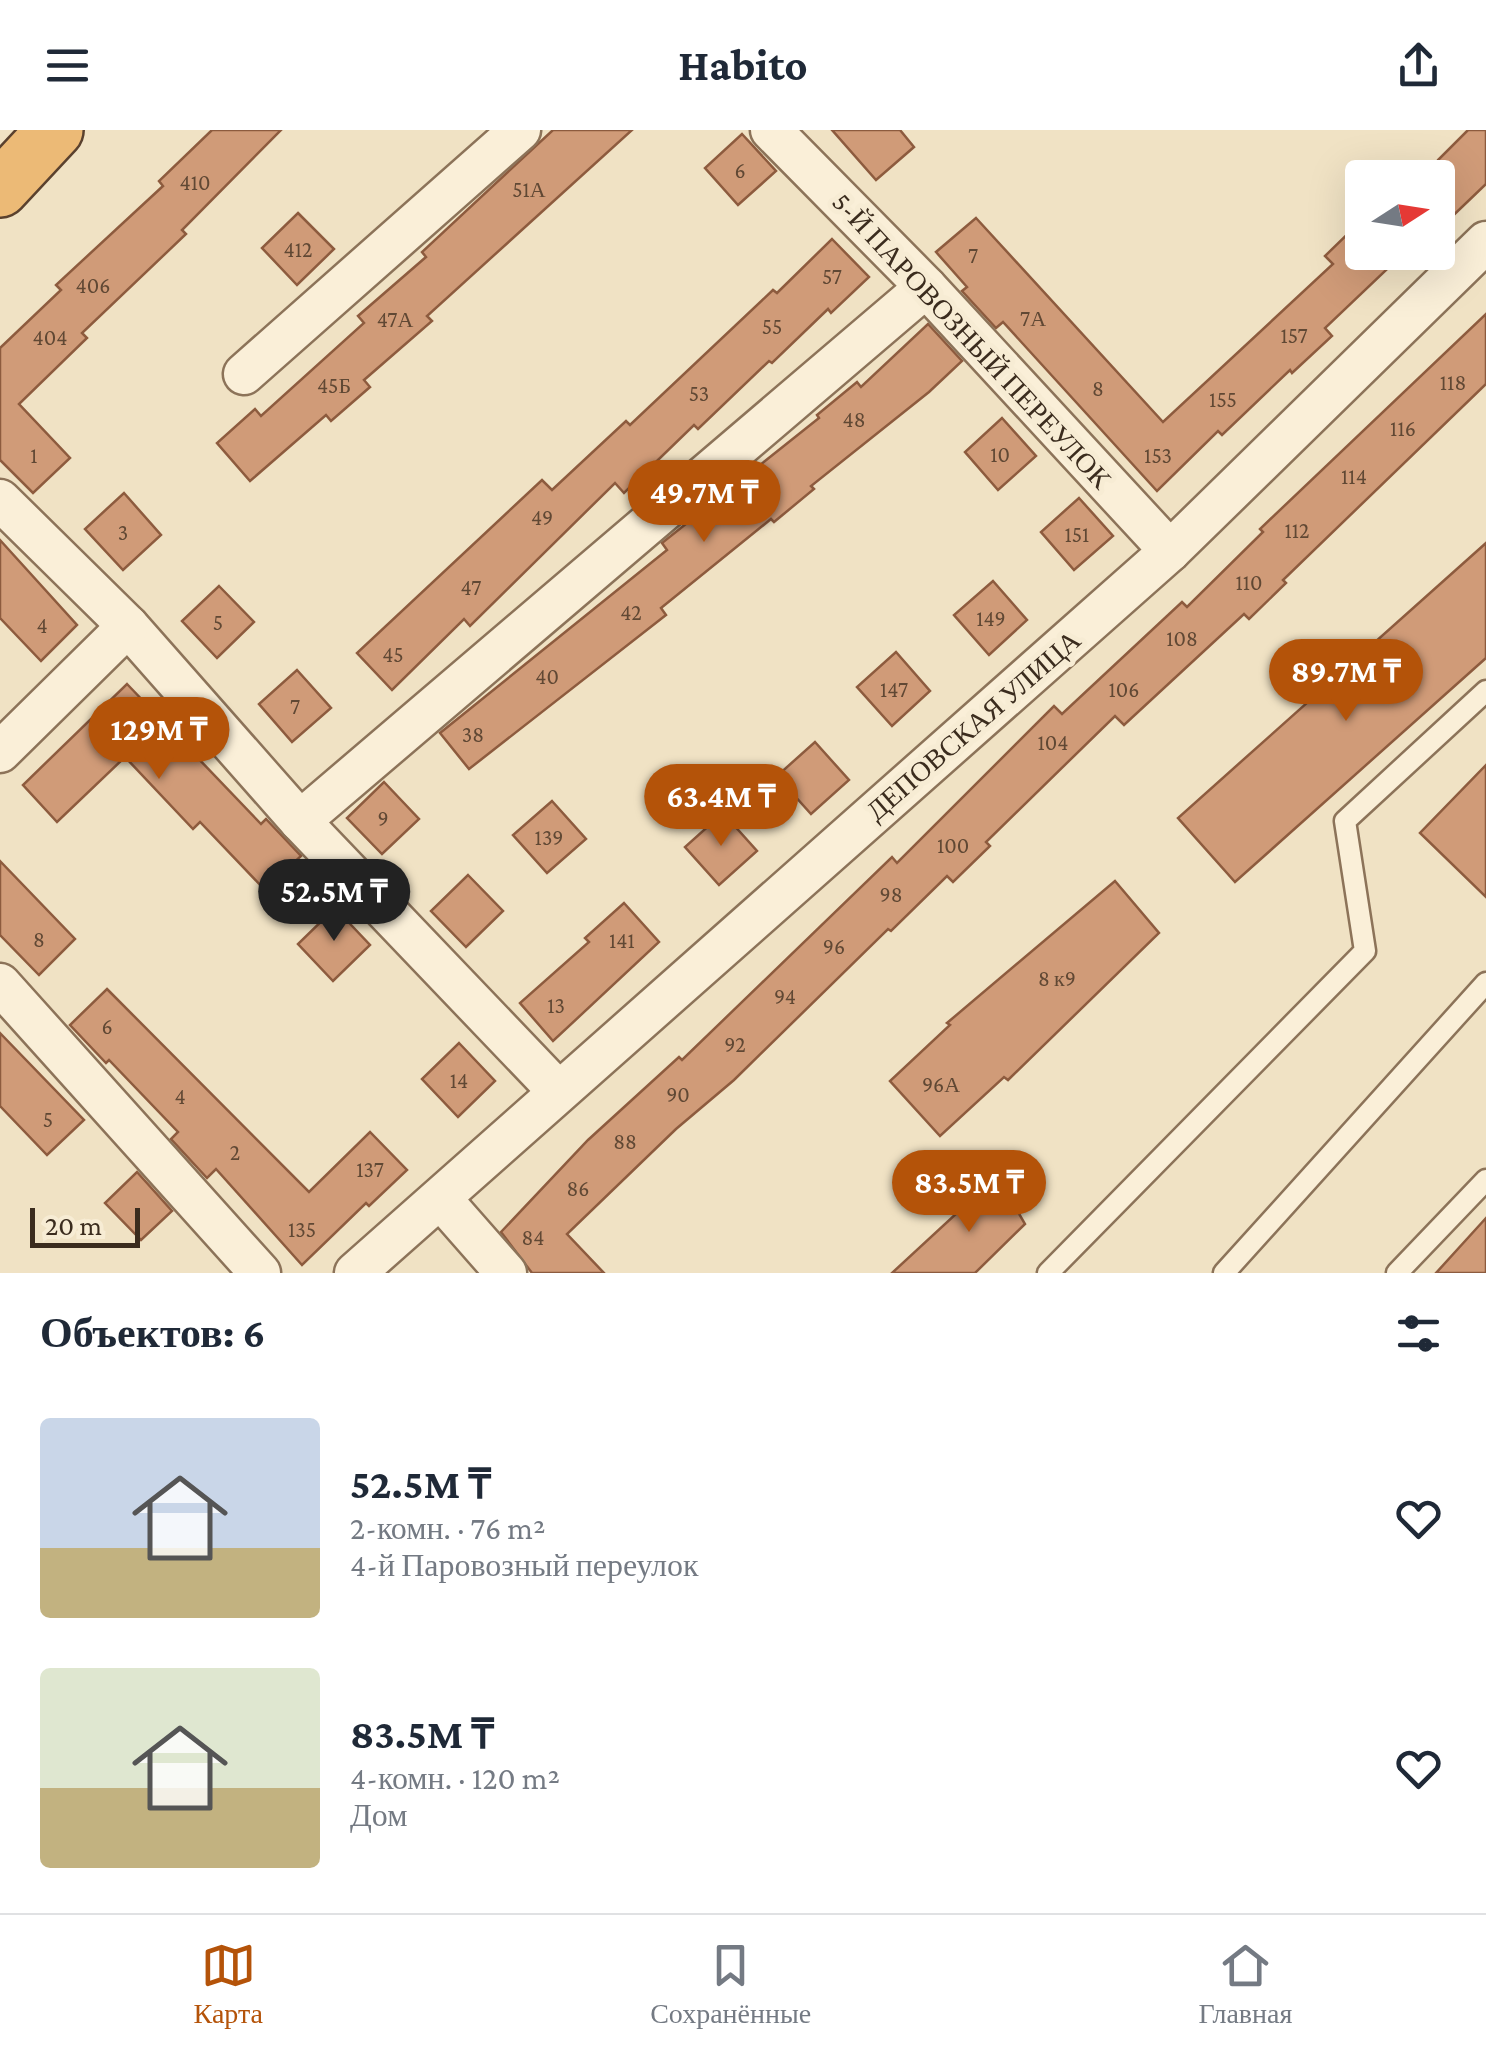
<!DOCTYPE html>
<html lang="ru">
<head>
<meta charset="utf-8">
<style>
	body { margin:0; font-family:"Crimson Pro",serif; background:#f6f6f7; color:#1f2937; height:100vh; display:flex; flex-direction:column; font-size:38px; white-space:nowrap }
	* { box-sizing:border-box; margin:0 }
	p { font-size:32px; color:#747a83 }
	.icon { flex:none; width:55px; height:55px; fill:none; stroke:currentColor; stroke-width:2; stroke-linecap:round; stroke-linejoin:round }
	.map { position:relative; height:1143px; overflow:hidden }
	.drawer { display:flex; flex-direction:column; background:#fff; flex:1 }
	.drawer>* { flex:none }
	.needle { width:65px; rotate:78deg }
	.controls { position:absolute; left:1345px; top:30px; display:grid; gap:20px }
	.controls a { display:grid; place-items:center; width:110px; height:110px; border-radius:10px; background:#fff; box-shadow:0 10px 40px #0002; font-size:50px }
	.scale { position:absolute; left:30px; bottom:25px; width:110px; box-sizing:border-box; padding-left:10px; border:5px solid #3b2c1e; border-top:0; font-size:28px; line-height:35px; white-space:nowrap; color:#3b2c1e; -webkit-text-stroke:8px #f7ecd4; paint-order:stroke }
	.price { position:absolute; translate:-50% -85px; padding:0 22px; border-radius:35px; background:#b45309; color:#fff; font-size:32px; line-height:65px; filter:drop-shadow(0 2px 5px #0008) }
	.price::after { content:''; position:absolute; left:50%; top:60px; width:30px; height:22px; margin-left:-15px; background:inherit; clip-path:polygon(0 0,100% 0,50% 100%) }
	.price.selected { background:#222; color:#fff }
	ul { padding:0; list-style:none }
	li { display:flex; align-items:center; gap:30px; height:250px; padding:0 40px }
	li span { display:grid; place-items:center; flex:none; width:280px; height:200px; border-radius:10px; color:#555 }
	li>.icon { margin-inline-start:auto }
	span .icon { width:120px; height:120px; fill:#fffc; stroke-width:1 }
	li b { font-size:42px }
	h2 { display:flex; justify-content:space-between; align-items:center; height:120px; padding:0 40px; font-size:42px }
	header { display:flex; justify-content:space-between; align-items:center; height:130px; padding:0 40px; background:#fff; font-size:45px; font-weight:700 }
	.menu { display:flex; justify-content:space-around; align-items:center; height:140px; border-top:2px solid #e0e1e3; background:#fff; font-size:28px; color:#747a83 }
	.menu a { display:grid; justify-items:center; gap:5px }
	.menu .selected { color:#b45309 }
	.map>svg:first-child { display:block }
	.building { fill:#d09b78; stroke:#8d5b3e; stroke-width:2.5 }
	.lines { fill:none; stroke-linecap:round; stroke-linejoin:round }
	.service-casing { stroke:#8c7359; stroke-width:25 }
	.minor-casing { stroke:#8c7359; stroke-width:45 }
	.trunk-casing { stroke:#5a412e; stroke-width:60 }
	.service { stroke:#faefd8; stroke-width:20 }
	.minor { stroke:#faefd8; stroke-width:40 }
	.trunk { stroke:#ecba76; stroke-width:55 }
	.labels { text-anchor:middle; stroke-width:10; stroke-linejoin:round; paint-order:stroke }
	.number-label { font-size:22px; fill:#604834 }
	.street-label { font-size:28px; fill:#3b2c1e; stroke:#f7ecd4 }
</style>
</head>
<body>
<header><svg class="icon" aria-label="menu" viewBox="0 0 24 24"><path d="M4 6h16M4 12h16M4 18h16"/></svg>Habito<svg class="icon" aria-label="share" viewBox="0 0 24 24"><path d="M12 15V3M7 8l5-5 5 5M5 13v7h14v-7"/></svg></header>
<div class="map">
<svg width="1486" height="1143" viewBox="0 0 1486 1143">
	<rect width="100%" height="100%" fill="#f0e2c4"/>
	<g class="building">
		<polygon points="212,0 281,0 182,100 186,104 82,203 87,208 19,274 70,328 33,363 0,330 0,218 61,160 56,155 163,56 159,51"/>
		<polygon points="553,0 632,0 427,186 432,191 364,250 370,257 331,291 326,285 250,351 217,313 255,279 261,286 364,193 358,186 426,127 422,122"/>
		<polygon points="832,0 900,0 914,17 876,50"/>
		<polygon points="1468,0 1486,0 1486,54 1438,100 1438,30"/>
		<polygon points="742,4 776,41 738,75 705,38"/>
		<polygon points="298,83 334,119 297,155 262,118"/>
		<polygon points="976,88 1163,292 1333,134 1325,126 1362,90 1362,122 1405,122 1325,198 1332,206 1292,243 1290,240 1222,305 1218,301 1157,361 1003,192 996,198 962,161 967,157 936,122"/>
		<polygon points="832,109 869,147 831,183 828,179 772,233 769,231 698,299 694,295 624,363 615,353 470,496 464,489 392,560 357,523 542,350 552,360 626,291 630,295 773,160 777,163"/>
		<polygon points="1486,184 1486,254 1283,450 1286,453 1249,489 1244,484 1124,595 1115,586 986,712 990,716 953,752 947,746 891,801 888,799 734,950 676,999 567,1104 604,1143 532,1143 501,1102 588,1010 679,927 682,930 892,727 897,733 1054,576 1062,584 1182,472 1187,477 1263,402 1260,399"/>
		<polygon points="928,194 962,231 929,262 811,356 814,359 774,392 771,389 661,478 666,485 469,639 440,603 667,420 662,413 819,288 817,285 857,252 861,257"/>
		<polygon points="1002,288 1036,326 998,360 965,322"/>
		<polygon points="124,363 161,405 123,440 85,399"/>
		<polygon points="1079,368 1113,406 1074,440 1041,402"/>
		<polygon points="0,410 77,495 41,531 0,488"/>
		<polygon points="1486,413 1486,528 1235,752 1178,688"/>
		<polygon points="993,451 1027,490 989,525 954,485"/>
		<polygon points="219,456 254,492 217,528 182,491"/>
		<polygon points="896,522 930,561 892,596 857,557"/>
		<polygon points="297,540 331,578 292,612 259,574"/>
		<polygon points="127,554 261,694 266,689 301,726 265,760 200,692 193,699 125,627 57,692 23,655"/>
		<polygon points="815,612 849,650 811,684 777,646"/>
		<polygon points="1486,635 1486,767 1420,703"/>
		<polygon points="384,652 419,689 382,724 347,688"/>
		<polygon points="552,671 586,709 547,743 513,705"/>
		<polygon points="723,683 757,721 719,755 685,717"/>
		<polygon points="0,731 75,809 39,845 0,805"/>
		<polygon points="468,745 503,781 466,817 431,781"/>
		<polygon points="1115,751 1159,803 1008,950 1004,947 940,1006 890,951 950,895 947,893"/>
		<polygon points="624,773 659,812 553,911 520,873 589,812 585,808"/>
		<polygon points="335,778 370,815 333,851 298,814"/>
		<polygon points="107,859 309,1062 370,1002 407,1040 369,1076 366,1073 302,1135 216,1039 207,1048 171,1009 178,1002 109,930 106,933 70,895"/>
		<polygon points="0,903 84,990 47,1025 0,976"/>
		<polygon points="459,913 495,951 458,987 422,949"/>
		<polygon points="137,1042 172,1081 141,1110 105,1073"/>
		<polygon points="997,1046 1025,1094 975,1143 892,1143"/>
		<polygon points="1486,1088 1486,1143 1436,1143"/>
	</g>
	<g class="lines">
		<g class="service-casing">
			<g id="service">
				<polyline points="1048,1143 1365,821 1345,691 1486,561"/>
				<polyline points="1224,1143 1486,853"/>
				<polyline points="1397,1143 1486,1050"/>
			</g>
		</g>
		<g class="minor-casing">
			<g id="minor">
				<polyline points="771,0 926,157 1170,421"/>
				<polyline points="244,244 520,0"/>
				<polyline points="0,370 128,496 300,691 558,961"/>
				<polyline points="0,622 128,496"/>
				<polyline points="300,691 926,157"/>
				<polyline points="0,854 260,1143"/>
				<polyline points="441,1069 506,1143"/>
				<polyline points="355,1143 1170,421 1486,112"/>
			</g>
		</g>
		<g class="trunk-casing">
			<polyline id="trunk" points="0,59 55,0"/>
		</g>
		<use href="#service" class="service"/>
		<use href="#minor" class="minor"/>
		<use href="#trunk" class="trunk"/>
	</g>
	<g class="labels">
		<g class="number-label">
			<text x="740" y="48">6</text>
			<text x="195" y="60">410</text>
			<text x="529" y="67">51А</text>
			<text x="298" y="127">412</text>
			<text x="973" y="133">7</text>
			<text x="832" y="154">57</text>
			<text x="93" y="163">406</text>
			<text x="1033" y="196">7А</text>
			<text x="395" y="197">47А</text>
			<text x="772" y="204">55</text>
			<text x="1294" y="213">157</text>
			<text x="50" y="215">404</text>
			<text x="1453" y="260">118</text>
			<text x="334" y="263">45Б</text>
			<text x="1098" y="266">8</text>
			<text x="699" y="271">53</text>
			<text x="1223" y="277">155</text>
			<text x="854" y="297">48</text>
			<text x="1403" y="306">116</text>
			<text x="1000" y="332">10</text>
			<text x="34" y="333">1</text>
			<text x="1158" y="333">153</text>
			<text x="1354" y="354">114</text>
			<text x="542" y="395">49</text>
			<text x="1297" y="408">112</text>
			<text x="123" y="410">3</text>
			<text x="1077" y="412">151</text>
			<text x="1249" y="460">110</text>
			<text x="471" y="465">47</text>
			<text x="631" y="490">42</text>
			<text x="991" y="496">149</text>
			<text x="218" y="500">5</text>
			<text x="42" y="503">4</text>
			<text x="1182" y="516">108</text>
			<text x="393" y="532">45</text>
			<text x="547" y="554">40</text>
			<text x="894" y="567">147</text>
			<text x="1124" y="567">106</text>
			<text x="295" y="584">7</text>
			<text x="473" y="612">38</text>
			<text x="1053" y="620">104</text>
			<text x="383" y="696">9</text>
			<text x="549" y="715">139</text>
			<text x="953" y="723">100</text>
			<text x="891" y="772">98</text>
			<text x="39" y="817">8</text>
			<text x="622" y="818">141</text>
			<text x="834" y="824">96</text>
			<text x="1057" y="856">8 к9</text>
			<text x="785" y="874">94</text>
			<text x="556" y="883">13</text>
			<text x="107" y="904">6</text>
			<text x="735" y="922">92</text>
			<text x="459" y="958">14</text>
			<text x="941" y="962">96А</text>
			<text x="678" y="972">90</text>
			<text x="180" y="974">4</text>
			<text x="48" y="997">5</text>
			<text x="625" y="1019">88</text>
			<text x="235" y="1030">2</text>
			<text x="370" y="1047">137</text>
			<text x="578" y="1066">86</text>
			<text x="302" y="1107">135</text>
			<text x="533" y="1115">84</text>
		</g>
		<g class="street-label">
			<text transform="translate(972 210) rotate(47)" y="10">5-Й ПАРОВОЗНЫЙ ПЕРЕУЛОК</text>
			<text transform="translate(973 595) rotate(-41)" y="10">ДЕПОВСКАЯ УЛИЦА</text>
		</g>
	</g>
</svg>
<div class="controls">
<a><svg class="needle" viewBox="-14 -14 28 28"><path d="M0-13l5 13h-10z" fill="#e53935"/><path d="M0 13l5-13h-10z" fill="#747a83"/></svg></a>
</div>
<div class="scale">20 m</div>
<b class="price" style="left:704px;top:415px">49.7M ₸</b>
<b class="price" style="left:1346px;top:594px">89.7M ₸</b>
<b class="price" style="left:159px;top:652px">129M ₸</b>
<b class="price" style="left:721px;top:719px">63.4M ₸</b>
<b class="price selected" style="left:334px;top:814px">52.5M ₸</b>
<b class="price" style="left:969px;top:1105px">83.5M ₸</b>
</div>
<section class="drawer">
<h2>Объектов: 6<svg class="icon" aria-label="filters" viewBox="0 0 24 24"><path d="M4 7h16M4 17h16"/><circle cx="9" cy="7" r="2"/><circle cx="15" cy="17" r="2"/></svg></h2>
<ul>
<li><span style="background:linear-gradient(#c9d6e8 65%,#c2b280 0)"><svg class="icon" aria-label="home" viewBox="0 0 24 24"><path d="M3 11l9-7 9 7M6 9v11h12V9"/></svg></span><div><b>52.5M ₸</b><p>2-комн. · 76 m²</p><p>4-й Паровозный переулок</p></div><svg class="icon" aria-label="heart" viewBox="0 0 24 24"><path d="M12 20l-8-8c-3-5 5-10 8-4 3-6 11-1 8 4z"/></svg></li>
<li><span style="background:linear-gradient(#dfe7d0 60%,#c2b280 0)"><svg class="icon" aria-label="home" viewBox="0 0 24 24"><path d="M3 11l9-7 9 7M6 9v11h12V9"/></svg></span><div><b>83.5M ₸</b><p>4-комн. · 120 m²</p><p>Дом</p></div><svg class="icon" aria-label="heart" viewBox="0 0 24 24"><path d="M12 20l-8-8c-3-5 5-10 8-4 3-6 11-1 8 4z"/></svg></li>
</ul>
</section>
<nav class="menu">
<a class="selected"><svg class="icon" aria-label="map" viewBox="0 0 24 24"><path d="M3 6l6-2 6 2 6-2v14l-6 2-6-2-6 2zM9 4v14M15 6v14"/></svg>Карта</a>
<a><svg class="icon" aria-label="saved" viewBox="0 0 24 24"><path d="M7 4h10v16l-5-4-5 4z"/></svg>Сохранённые</a>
<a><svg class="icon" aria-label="home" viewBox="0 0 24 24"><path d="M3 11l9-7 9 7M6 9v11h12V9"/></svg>Главная</a>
</nav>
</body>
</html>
